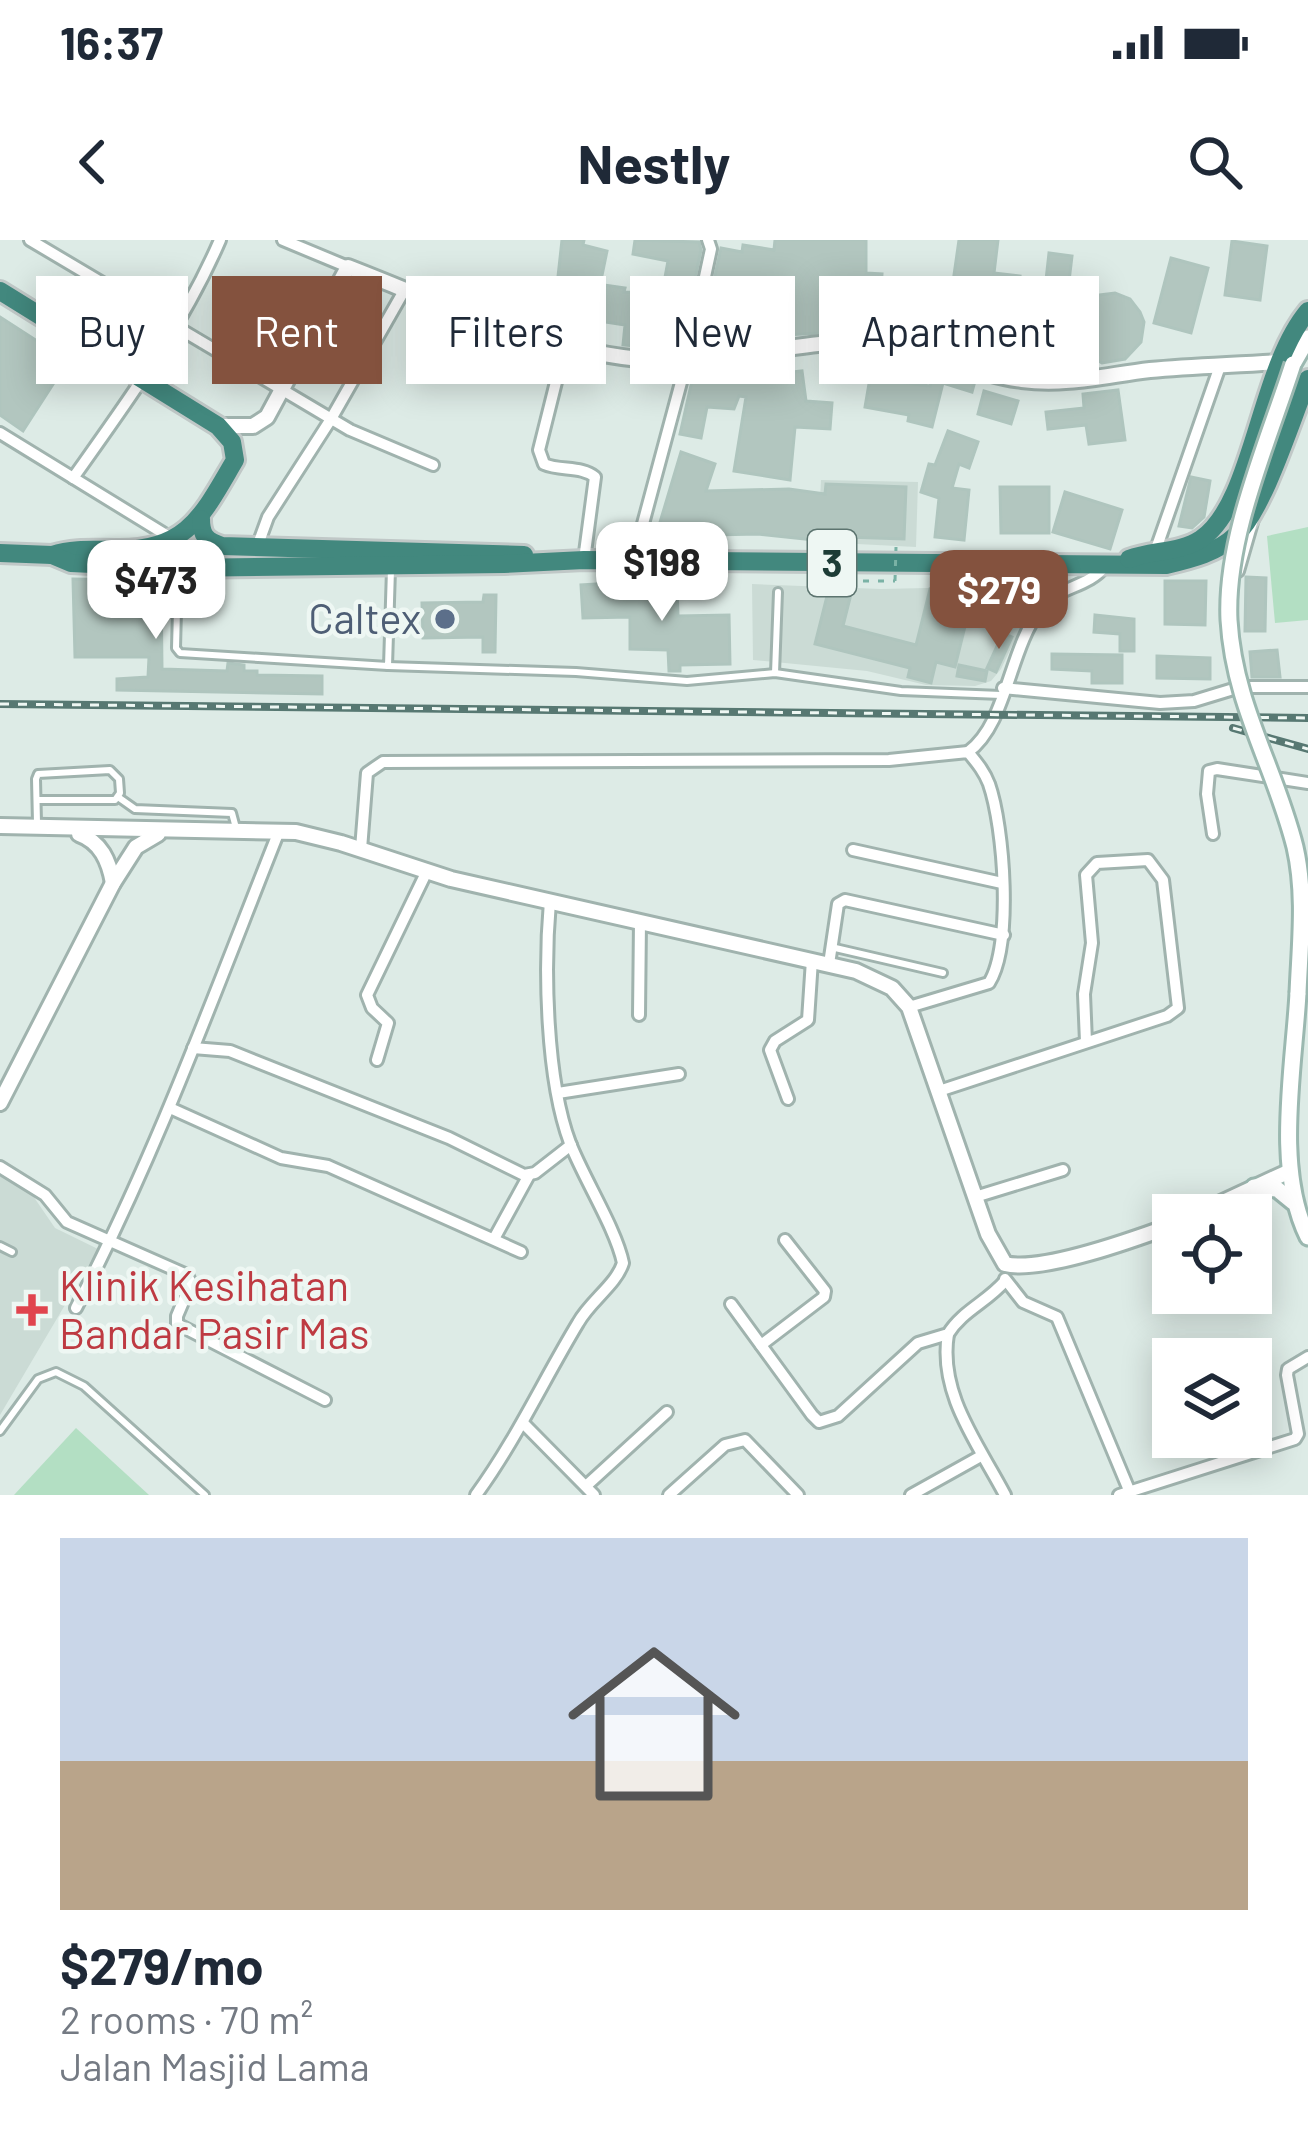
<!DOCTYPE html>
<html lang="en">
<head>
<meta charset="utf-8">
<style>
	body { margin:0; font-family:Barlow,sans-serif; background:#f2f2f3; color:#1f2937; height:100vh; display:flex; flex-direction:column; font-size:45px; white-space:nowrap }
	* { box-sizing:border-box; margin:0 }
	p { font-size:39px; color:#747a83 }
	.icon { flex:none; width:66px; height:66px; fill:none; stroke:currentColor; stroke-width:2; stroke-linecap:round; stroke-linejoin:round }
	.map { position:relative; height:1255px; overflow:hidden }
	.panel { display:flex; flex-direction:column; background:#fff; flex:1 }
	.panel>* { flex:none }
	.banner { position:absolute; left:36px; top:36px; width:1236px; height:108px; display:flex; gap:24px }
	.tools { position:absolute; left:1152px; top:954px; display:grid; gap:24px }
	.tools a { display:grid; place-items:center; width:120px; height:120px; border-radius:0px; background:#fff; box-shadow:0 6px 30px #0003; font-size:60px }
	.price { position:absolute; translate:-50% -102px; padding:0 27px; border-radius:24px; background:#fff; color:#222; font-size:39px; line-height:78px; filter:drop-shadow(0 3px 6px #0008) }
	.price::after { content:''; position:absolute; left:50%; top:72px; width:36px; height:27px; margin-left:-18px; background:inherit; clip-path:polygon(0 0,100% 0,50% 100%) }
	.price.current { background:#84523e; color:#fff }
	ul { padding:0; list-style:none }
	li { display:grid; align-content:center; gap:24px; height:636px; padding:0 60px }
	li span { display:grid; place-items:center; height:372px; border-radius:0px; color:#555 }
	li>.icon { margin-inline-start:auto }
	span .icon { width:216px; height:216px; fill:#fffc; stroke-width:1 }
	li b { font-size:51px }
	.pill { padding:0 42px; border-radius:0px; background:#fff; box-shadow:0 6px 30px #0003; font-size:42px; line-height:108px }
	.pill.current { background:#84523e; color:#fff }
	.status { display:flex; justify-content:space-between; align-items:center; height:84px; padding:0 60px; background:#fff; direction:ltr }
	.status svg { height:33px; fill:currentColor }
	header { display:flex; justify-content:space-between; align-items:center; height:156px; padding:0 60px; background:#fff; font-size:54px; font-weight:700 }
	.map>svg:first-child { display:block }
	.built { fill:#cbdbd5 }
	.green { fill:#b3dfc3 }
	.building { fill:#b2c6bf; stroke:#afc5be; stroke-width:3 }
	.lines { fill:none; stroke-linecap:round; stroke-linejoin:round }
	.service-casing { stroke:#a0b3ae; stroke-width:12 }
	.minor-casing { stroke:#a0b3ae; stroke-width:16 }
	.tertiary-casing { stroke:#a0b3ae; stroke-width:20 }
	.secondary-casing { stroke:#9bb8b0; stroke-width:21 }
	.trunk-casing { stroke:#c0c8c7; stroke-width:24 }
	.path { stroke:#7ab2a5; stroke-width:3; stroke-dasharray:6 9; stroke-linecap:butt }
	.service { stroke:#fff; stroke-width:6 }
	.minor { stroke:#fff; stroke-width:10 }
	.tertiary { stroke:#fff; stroke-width:14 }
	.secondary { stroke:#fff; stroke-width:15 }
	.trunk { stroke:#42887e; stroke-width:18 }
	.rail-casing { stroke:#577872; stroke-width:8 }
	.rail { stroke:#eef7f3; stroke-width:3; stroke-dasharray:9; stroke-linecap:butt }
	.secondary-bridge-casing { stroke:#9bb8b0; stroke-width:21; stroke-linecap:butt }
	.path-bridge { stroke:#7ab2a5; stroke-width:3; stroke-dasharray:6 9; stroke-linecap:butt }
	.secondary-bridge { stroke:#fff; stroke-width:15 }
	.service-dot { fill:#5c6f8a; stroke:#eef7f3; stroke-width:4.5 }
	.health-dot { fill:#e0444e; stroke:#eef7f3; stroke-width:4.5 }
	.labels { text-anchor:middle; stroke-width:9; stroke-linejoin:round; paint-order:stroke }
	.shield { fill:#eef7f3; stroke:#5c746f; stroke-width:3 }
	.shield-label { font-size:39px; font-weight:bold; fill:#1d3c36 }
	.service-label { font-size:42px; fill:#4e5e75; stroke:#eef7f3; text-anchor:end }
	.health-label { font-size:42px; fill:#be3a42; stroke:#eef7f3; text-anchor:start }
</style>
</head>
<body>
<div class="status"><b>16:37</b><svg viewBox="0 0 49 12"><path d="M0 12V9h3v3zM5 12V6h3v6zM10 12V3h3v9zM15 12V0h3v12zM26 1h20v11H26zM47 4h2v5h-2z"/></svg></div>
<header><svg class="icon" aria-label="back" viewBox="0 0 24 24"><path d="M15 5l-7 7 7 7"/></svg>Nestly<svg class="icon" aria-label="search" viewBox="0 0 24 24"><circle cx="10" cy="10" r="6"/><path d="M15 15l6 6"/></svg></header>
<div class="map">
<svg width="1308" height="1255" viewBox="0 0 1308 1255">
	<rect width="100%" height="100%" fill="#ddebe6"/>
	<g class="built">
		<polygon points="821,240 918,242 916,307 818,302"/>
		<polygon points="752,344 881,349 1017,346 1030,368 1001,429 991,441 975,446 926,445 867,431 753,420"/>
		<polygon points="0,936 31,953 55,988 98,1009 0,1175"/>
	</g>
	<g class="green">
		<polygon points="1308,287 1308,380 1275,383 1267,296"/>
		<polygon points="76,1188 149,1255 14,1255"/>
	</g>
	<g class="building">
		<polygon points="562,0 584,0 583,5 607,11 599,50 580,46 577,69 587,71 581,98 544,88 549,63 555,64"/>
		<polygon points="635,0 699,2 701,10 692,53 663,48 668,21 633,14"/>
		<polygon points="775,0 866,0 866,33 882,34 881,52 852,50 852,91 771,96 768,66 728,65 722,99 702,95 721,8 742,12 743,5 774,10"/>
		<polygon points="959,0 998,0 994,33 1020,36 1018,54 1044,58 1049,13 1072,16 1064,83 1092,56 1115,53 1130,59 1140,72 1144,82 1141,102 1125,119 1102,123 1081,111 1065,86 1056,128 1011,120 1018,78 991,75 983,118 961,112 969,66 950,63"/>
		<polygon points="1232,1 1267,6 1260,60 1225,55"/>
		<polygon points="1171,18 1208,28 1191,93 1154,83"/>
		<polygon points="604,45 625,48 624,52 655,53 655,77 685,82 679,110 623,105 625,85 599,81"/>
		<polygon points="0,77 68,121 23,191 0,175"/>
		<polygon points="751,127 773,130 773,134 802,131 806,161 832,163 830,189 795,187 790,240 734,231 746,157 739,156 734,169 707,167 701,198 680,194 694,132 716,130 715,137 749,139"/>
		<polygon points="935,127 975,141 972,152 943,143 932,187 908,181 909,175 865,167 870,138 930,146"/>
		<polygon points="1118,150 1125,200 1089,204 1086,185 1048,189 1046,172 1084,168 1083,154"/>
		<polygon points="984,151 1018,161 1011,184 978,174"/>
		<polygon points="948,191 978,202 969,228 959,224 952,248 969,250 964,300 935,297 939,258 921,252 929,224 935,225"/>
		<polygon points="681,212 715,224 706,251 789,249 825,254 826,244 906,247 904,299 815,296 815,300 758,294 668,296 658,289"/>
		<polygon points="1191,237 1210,241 1204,277 1192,288 1179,286"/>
		<polygon points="1000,247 1049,247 1049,293 1001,293"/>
		<polygon points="1065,252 1122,270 1110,309 1053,292"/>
		<polygon points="1246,337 1266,338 1265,391 1245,391"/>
		<polygon points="73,339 161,341 162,429 227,431 228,423 244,425 244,431 257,431 257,435 322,436 322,454 117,450 117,439 148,437 149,417 75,417"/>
		<polygon points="1165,341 1206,341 1205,385 1165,384"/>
		<polygon points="612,343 613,349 677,348 678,376 729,375 730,424 680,425 680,431 669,431 668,410 630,409 630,377 583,378 581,345"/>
		<polygon points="990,348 1015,381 1004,389 979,356"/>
		<polygon points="930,349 953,355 951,361 970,366 955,427 936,422 931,443 908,437 910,428 815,404 828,352 850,358 843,386 916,405"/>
		<polygon points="484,355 496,355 495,412 483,412 483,397 423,398 422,363 483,362"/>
		<polygon points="1095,375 1134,379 1134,411 1120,411 1120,394 1094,392"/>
		<polygon points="1003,393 1012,397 996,432 987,428"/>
		<polygon points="1277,410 1280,437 1252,437 1250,412"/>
		<polygon points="1052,414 1122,415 1122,443 1092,443 1092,431 1052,429"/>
		<polygon points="1157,416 1210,418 1210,439 1157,438"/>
		<polygon points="959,425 987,431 985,441 957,436"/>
	</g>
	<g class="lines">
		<g class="service-casing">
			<g id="service">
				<polyline points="178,331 176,408 180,413 388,426 391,329"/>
				<polyline points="388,426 576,432 687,441 775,433 901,451 1001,455"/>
				<polyline points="775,433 778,352"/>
				<polyline points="118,557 135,569 232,573 236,588"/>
				<polyline points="37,583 36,539 38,534 110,530 119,539 120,553 115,560 37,560"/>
				<polyline points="831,707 943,733"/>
				<polyline points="0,1006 12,1012"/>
				<polyline points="0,1191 38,1139 56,1132 84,1146 205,1255"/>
			</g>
		</g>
		<g class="minor-casing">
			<g id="minor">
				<polyline points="30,0 350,190 433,225"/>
				<polyline points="283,0 348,27"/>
				<path d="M565,106l-26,104 5,14c16,7 38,2 51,13l-11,83"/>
				<polyline points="0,193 171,298"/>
				<path d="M73,238c54,-76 110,-152 147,-238"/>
				<polyline points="256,310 268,277 331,179 405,49"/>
				<polyline points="1155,312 1220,126"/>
				<polyline points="633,321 687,120 711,9 708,0"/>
				<polyline points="1036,325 1038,369"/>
				<polyline points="1238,331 1253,279"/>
				<polyline points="1003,448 1160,463 1194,461 1240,447 1308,447"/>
				<path d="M968,512c39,-28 41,-103 73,-144 17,-22 47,-20 64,-42"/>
				<polyline points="1213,594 1207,554 1209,531 1217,529 1308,543"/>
				<path d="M361,609l6,-76 16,-11 506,-2 79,-8c9,11 16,19 21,32 15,43 24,161 0,199l-80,24"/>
				<polyline points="853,610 1002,643"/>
				<polyline points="829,724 838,664 845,660 1004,695"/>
				<polyline points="639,775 640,681"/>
				<polyline points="193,808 230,811 449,898 524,935 535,933 571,905"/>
				<polyline points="377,820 388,783 372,768 367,755 427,631"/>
				<polyline points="939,851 1167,776 1178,768 1163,640 1148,620 1097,623 1086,635 1092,703 1084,754 1086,802"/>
				<polyline points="558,853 679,834"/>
				<polyline points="788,859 770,810 775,801 808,780 812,720"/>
				<polyline points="170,868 281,918 328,926 521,1012"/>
				<polyline points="0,927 45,955 67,982 187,1035 191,1043 177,1076 177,1084 325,1160"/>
				<polyline points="975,957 1063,930"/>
				<polyline points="495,997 529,935"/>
				<polyline points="1005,1039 1023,1062 1057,1077 1129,1250"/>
				<path d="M731,1064l81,111 7,7 19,-6 80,-73 30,-9c14,-23 39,-32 57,-53"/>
				<path d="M76,1068c80,-153 139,-316 203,-477"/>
				<path d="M948,1094c-10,60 31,111 57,161"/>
				<polyline points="761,1105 824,1057 825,1051 785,1000"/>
				<polyline points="523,1183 594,1255"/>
				<polyline points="586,1246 667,1172"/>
				<path d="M476,1255c40,-55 67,-114 102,-172 12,-22 38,-38 45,-60 -7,-34 -39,-84 -53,-120 -24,-64 -26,-174 -20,-242"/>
				<polyline points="669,1255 725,1205 745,1200 798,1255"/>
				<polyline points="911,1255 981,1216"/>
				<polyline points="1119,1255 1295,1199 1298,1194 1287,1135 1288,1129 1308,1117"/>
			</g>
		</g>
		<g class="tertiary-casing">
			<g id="tertiary">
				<path d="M218,186h35l14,-9 81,-150c103,40 210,92 324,94 65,1 130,-22 200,-19 52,2 98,32 150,38 43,6 85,-5 128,-10 42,-4 85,-5 128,-8"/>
				<path d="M0,586l296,6 45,11 110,36 405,92 36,17 17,19 79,227 17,30c37,9 130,-25 168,-39"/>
				<path d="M79,594c22,8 30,27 34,49"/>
				<polyline points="0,863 113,643 136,607 158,594"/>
				<polyline points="1195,975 1290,931"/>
			</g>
		</g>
		<g class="secondary-casing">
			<g id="secondary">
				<polyline points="1293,124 1308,98"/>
				<path d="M1298,753c-4,74 -24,176 10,244"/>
				<polyline points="1254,947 1277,949 1293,962"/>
			</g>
		</g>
		<g class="trunk-casing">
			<g id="trunk">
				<path d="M0,51l218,135 14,16 3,18c-32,54 -47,91 -118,90 -24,0 -43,-2 -65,5"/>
				<path d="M201,279c0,16 5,22 21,27l302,9"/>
				<path d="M0,313l52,2 19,8 107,5 326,-4 80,-4 582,5c25,-6 51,-12 70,-30 28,-26 56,-117 72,-156"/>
				<path d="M1129,319c23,-9 51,-6 72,-20 53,-36 58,-170 107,-228"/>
			</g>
		</g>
		<polyline class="path" points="863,341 895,341"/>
		<use href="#service" class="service"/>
		<use href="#minor" class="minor"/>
		<use href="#tertiary" class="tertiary"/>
		<use href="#secondary" class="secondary"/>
		<use href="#trunk" class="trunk"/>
		<g class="rail-casing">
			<g id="rail">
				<polyline points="0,464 1308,478"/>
				<polyline points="1233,488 1308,509"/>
			</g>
		</g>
		<use href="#rail" class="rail"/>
		<g class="secondary-bridge-casing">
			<path id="secondary-bridge" d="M1293,124c-25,78 -68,174 -64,256 5,85 46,147 66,227 11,48 5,97 3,146"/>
		</g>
		<polyline class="path-bridge" points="895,341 896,307"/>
		<use href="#secondary-bridge" class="secondary-bridge"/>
	</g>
	<circle class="service-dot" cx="445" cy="379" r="12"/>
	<path class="health-dot" d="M26 1052h12v12h12v12h-12v12h-12v-12h-12v-12h12z"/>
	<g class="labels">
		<rect class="shield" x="808" y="290" width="48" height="66" rx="9"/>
		<g class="shield-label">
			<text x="832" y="337">3</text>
		</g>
		<g class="service-label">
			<text x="421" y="394">Caltex</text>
		</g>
		<g class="health-label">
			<text x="59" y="1061">Klinik Kesihatan<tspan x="59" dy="48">Bandar Pasir Mas</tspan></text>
		</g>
	</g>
</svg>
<div class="tools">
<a><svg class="icon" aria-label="locate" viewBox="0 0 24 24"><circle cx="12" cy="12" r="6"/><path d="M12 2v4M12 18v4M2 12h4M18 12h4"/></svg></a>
<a><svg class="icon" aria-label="layers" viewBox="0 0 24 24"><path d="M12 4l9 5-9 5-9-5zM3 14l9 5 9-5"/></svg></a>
</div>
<b class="price" style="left:662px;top:384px">$198</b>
<b class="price" style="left:156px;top:402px">$473</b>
<b class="price current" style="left:999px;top:412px">$279</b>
<div class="banner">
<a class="pill">Buy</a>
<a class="pill current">Rent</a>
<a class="pill">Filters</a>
<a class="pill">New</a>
<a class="pill">Apartment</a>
</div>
</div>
<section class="panel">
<ul>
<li><span style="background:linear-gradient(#c9d6e8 60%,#b9a48a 0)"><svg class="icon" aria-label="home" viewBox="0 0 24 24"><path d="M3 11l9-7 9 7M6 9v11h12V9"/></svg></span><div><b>$279/mo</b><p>2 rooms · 70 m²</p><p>Jalan Masjid Lama</p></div></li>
</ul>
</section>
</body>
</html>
